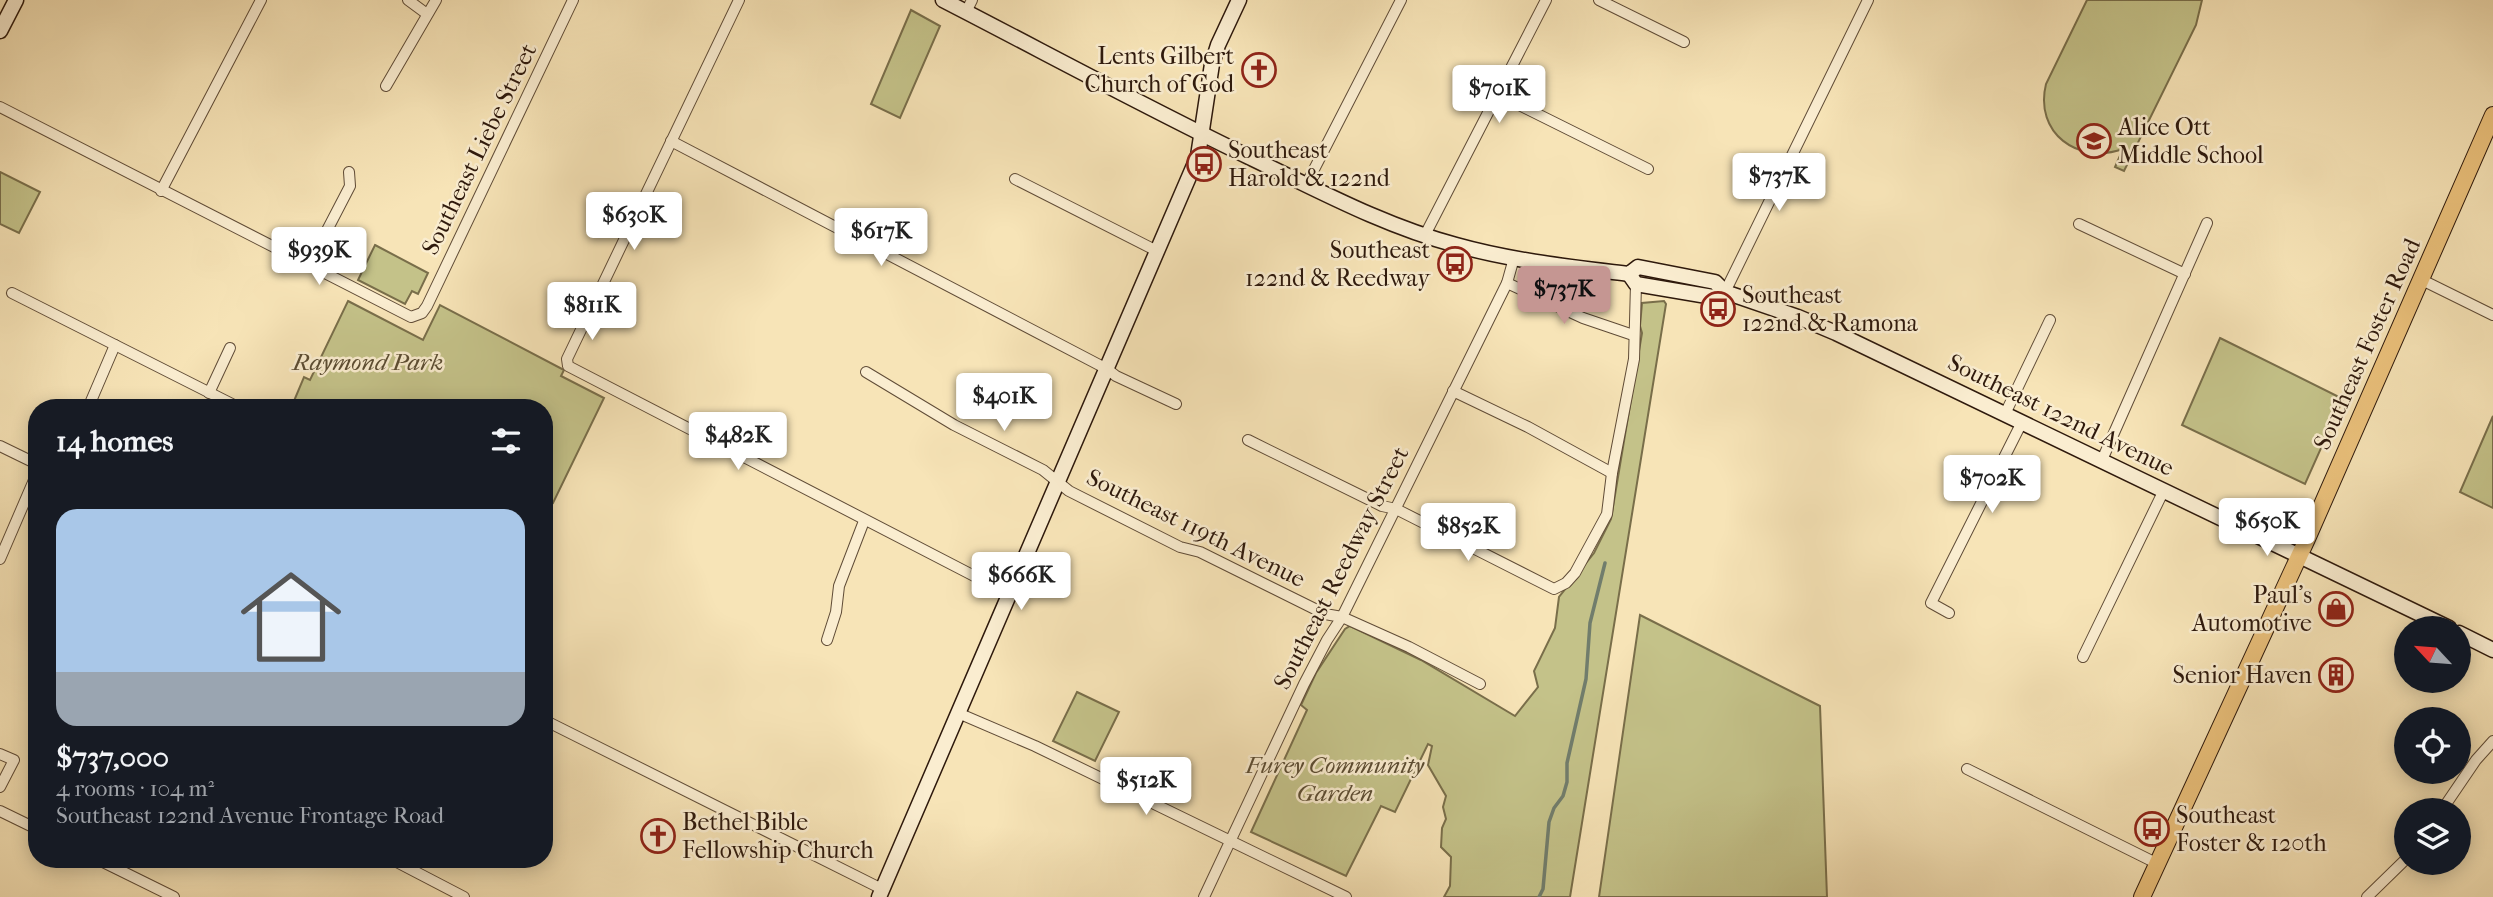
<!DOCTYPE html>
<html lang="en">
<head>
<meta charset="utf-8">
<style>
	body { margin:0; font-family:"IM FELL French Canon",serif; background:#20242c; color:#f1f3f6; height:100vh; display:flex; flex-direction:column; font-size:26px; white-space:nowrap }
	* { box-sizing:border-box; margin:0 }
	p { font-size:23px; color:#9ea1a6 }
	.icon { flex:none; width:38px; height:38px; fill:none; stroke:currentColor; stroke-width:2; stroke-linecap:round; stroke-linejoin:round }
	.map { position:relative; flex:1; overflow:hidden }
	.details { position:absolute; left:28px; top:399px; width:525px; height:469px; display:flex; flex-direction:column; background:#171b24; border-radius:28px; box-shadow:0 4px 18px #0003 }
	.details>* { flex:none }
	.needle { width:46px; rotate:296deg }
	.buttons { position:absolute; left:2394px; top:616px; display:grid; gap:14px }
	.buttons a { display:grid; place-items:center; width:77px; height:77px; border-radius:50%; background:#171b24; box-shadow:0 4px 18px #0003; font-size:35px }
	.price { position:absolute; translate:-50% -60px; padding:0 16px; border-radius:7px; background:#fff; color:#222; font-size:23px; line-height:46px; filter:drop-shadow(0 2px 4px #0008) }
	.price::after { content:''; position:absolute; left:50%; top:42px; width:21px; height:16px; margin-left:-10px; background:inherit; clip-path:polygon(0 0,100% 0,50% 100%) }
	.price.active { background:#c59692; color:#111 }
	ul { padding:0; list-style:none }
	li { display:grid; align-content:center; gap:14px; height:371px; padding:0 28px }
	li+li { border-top:2px solid #363941 }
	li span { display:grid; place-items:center; height:217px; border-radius:21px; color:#555 }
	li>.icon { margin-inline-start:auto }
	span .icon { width:126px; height:126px; fill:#fffc; stroke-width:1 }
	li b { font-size:30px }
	h2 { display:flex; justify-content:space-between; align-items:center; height:84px; padding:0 28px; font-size:30px }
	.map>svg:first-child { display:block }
	.green { fill:#c4c289; stroke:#796e4a; stroke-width:2 }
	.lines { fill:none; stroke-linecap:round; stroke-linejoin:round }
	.stream { stroke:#717d6c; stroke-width:3.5 }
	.street-casing { stroke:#604c37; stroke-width:12 }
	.secondary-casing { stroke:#2e190c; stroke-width:17 }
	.primary-casing { stroke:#2e190c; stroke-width:18 }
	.street { stroke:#faedd0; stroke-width:10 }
	.secondary { stroke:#faedd0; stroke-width:14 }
	.primary { stroke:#ecc27c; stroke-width:16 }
	.labels { text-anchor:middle; stroke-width:5; stroke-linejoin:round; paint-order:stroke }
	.poi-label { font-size:24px; fill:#2e190c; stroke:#faedd0; text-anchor:start }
	.street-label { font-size:24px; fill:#2e190c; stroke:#faedd0 }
	.park-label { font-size:24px; font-style:italic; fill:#5b4c32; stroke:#faedd0 }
</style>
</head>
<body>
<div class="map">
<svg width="2493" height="897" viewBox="0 0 2493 897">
	<rect width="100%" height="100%" fill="#f7e4b7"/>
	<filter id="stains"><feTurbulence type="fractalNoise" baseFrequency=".00286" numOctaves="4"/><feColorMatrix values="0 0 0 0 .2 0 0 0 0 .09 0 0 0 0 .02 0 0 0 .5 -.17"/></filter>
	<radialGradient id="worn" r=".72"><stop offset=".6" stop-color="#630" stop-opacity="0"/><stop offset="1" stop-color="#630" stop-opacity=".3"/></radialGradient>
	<g class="green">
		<path d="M2087,0h115l-6,25 -72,146 -9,-4 8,-18c-45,16 -89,-16 -77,-65z"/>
		<polygon points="911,10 940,26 900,118 871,104"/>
		<polygon points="0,172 40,192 19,233 0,224"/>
		<polygon points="375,245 428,273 418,294 412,291 405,304 358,280"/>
		<polygon points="348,301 423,340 440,305 564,370 561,376 604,398 553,503 544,499 544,408 291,408 304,377 310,380"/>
		<polygon points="1664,301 1666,304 1570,897 1444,897 1450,886 1451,857 1441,847 1442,828 1446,819 1443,807 1446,796 1428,765 1432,746 1428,744 1395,812 1381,806 1346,876 1251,832 1307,710 1301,705 1316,673 1345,629 1350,626 1421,660 1515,716 1538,687 1534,671 1555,628 1559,597 1594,553 1611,519 1642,333 1640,326 1642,303"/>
		<polygon points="2220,338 2343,399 2305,484 2182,425"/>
		<polygon points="2493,416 2493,508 2460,492"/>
		<polygon points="1640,615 1820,706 1827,897 1599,897"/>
		<polygon points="1077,692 1119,712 1095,761 1053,741"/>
	</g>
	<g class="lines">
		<polyline class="stream" points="1539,897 1543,889 1549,822 1554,808 1563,796 1567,782 1567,763 1586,679 1590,623 1605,563"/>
		<g class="street-casing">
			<g id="street">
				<polyline points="408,0 427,14"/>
				<polyline points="739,0 567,359 568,366 1009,594"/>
				<polyline points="1599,0 1684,42"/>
				<polyline points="966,12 972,0"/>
				<polyline points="386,86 436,0"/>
				<polyline points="1497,94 1648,169"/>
				<polyline points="0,107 411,317 422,313 427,306 573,0"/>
				<polyline points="671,141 1107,369 1116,376 1176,404"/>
				<polyline points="1015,179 1157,251"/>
				<polyline points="1306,185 1401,0"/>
				<polyline points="161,191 261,0"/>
				<polyline points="2079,224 2185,274"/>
				<polyline points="1425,235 1546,0"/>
				<polyline points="309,265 350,186 349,172"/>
				<polyline points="2420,279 2493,315"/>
				<polyline points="1507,283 1583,318 1633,335"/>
				<polyline points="1725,292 1868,0"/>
				<polyline points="12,293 232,404"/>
				<polyline points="866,372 954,425 1043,470 1069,491 1180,547 1200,552 1325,614 1342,617 1409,647 1480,684"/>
				<polyline points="1453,391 1528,427 1612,473"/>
				<polyline points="209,393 230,348"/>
				<polyline points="88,408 115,345"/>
				<polyline points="2005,414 2050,320"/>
				<polyline points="1248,440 1382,506 1396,509 1554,589 1566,583 1575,573 1607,514 1612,473 1634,359 1636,284"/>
				<polyline points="0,446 37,464"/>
				<polyline points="2102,460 2207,223"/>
				<polyline points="0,559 37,473"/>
				<polyline points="1949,613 1931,603 2022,422"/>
				<polyline points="827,640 836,612 839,586 864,521"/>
				<polyline points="2083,657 2164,490"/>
				<polyline points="958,713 1035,746 1346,897"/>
				<polyline points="544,720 882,889"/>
				<polyline points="0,754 14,760 0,787"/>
				<polyline points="1967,769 2158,864"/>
				<polyline points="2442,810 2476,760 2493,741"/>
				<polyline points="0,811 37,829"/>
				<polyline points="97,859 174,897"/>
				<polyline points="391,859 464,897"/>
				<polyline points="1204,897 1304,684 1327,640 1342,617 1507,283 1514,258"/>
				<polyline points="2367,897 2406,859"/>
			</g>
		</g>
		<g class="secondary-casing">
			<g id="secondary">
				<path d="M943,0c103,53 204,108 308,158 67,32 133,68 205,87 57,16 115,22 173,29l9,-7 77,15 10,10 73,25 38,16 613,295"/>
				<polyline points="0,31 16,0"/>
				<polyline points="1629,274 1636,284 1713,297 1725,292"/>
				<polyline points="2459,633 2493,650"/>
				<polyline points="879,897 1198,156 1212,64 1218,45 1239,0"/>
			</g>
		</g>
		<g class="primary-casing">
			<polyline id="primary" points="2142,897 2307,539 2493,115"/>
		</g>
		<use href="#street" class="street"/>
		<use href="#secondary" class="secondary"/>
		<use href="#primary" class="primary"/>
	</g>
	<defs>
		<g id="church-ring" transform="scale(1.75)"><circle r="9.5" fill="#faedd0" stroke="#8f2418" stroke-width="1.5"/><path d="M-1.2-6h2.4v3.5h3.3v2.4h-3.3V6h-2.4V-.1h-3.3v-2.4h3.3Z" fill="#8f2418"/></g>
		<g id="school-ring" transform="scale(1.75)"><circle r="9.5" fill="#faedd0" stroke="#8f2418" stroke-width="1.5"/><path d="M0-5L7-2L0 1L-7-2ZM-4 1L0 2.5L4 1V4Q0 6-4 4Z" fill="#8f2418"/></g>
		<g id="bus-ring" transform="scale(1.75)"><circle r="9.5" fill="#faedd0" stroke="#8f2418" stroke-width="1.5"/><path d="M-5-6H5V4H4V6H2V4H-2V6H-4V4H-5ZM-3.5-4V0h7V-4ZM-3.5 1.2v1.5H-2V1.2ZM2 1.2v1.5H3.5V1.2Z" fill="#8f2418"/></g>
		<g id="shop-ring" transform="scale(1.75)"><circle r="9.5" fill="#faedd0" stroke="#8f2418" stroke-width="1.5"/><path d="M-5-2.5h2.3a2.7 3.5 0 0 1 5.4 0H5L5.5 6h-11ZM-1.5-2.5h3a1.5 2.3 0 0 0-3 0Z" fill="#8f2418"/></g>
		<g id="building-ring" transform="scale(1.75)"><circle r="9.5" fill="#faedd0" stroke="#8f2418" stroke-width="1.5"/><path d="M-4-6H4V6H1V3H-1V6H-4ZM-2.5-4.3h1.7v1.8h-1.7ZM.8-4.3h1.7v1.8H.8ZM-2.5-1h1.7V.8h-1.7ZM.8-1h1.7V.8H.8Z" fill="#8f2418"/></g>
	</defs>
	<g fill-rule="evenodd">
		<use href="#church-ring" x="1259" y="70"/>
		<use href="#school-ring" x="2094" y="141"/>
		<use href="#bus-ring" x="1204" y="164"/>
		<use href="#bus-ring" x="1455" y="264"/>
		<use href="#bus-ring" x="1718" y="309"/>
		<use href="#shop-ring" x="2336" y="609"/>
		<use href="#building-ring" x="2336" y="675"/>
		<use href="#bus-ring" x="2152" y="829"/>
		<use href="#church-ring" x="658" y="836"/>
	</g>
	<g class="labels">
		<g class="poi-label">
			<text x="1234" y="64" text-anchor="end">Lents Gilbert<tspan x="1234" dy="28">Church of God</tspan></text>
			<text x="2118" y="135">Alice Ott<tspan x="2118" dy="28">Middle School</tspan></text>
			<text x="1228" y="158">Southeast<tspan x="1228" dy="28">Harold &amp; 122nd</tspan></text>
			<text x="1430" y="258" text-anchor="end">Southeast<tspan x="1430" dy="28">122nd &amp; Reedway</tspan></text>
			<text x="1742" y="303">Southeast<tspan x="1742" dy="28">122nd &amp; Ramona</tspan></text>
			<text x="2312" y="603" text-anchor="end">Paul's<tspan x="2312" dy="28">Automotive</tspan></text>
			<text x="2312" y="683" text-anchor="end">Senior Haven</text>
			<text x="2176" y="823">Southeast<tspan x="2176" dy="28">Foster &amp; 120th</tspan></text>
			<text x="682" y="830">Bethel Bible<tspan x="682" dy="28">Fellowship Church</tspan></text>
		</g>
		<g class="street-label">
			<text transform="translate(479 149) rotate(-64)" y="8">Southeast Liebe Street</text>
			<text transform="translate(2367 344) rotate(-66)" y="8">Southeast Foster Road</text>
			<text transform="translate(2061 415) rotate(26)" y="8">Southeast 122nd Avenue</text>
			<text transform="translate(1196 528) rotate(26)" y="8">Southeast 119th Avenue</text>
			<text transform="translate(1341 568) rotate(-63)" y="8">Southeast Reedway Street</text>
		</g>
		<g class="park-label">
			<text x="368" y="370">Raymond Park</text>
			<text x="1335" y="773">Furey Community<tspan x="1335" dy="28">Garden</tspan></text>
		</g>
	</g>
	<rect width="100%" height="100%" filter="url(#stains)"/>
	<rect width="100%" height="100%" fill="url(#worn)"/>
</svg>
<div class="buttons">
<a><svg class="needle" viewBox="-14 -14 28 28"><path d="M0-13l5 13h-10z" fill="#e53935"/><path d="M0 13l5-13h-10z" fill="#9ea1a6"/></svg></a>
<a><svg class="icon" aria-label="locate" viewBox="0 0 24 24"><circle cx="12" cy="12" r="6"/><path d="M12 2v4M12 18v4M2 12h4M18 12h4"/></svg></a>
<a><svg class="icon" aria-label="layers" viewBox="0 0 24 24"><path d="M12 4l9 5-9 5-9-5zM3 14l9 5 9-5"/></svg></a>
</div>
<b class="price" style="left:1499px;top:125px">$701K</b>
<b class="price" style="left:1779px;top:213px">$737K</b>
<b class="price" style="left:634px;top:252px">$630K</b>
<b class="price" style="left:881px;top:268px">$617K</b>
<b class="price" style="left:319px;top:287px">$939K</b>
<b class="price active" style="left:1564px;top:326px">$737K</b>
<b class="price" style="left:592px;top:342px">$811K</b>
<b class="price" style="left:1004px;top:433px">$401K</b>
<b class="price" style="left:738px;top:472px">$482K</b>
<b class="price" style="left:1992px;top:515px">$702K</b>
<b class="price" style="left:2267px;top:558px">$650K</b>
<b class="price" style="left:1468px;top:563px">$852K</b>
<b class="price" style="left:1021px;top:612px">$666K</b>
<b class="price" style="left:1146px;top:817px">$512K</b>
<section class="details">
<h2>14 homes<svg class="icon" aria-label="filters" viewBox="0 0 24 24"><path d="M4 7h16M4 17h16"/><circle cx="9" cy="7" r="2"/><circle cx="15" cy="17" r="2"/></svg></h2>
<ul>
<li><span style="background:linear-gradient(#a9c7e8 75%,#9aa5b1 0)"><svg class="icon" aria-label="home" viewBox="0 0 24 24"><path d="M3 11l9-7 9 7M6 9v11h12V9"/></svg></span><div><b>$737,000</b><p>4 rooms · 104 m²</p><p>Southeast 122nd Avenue Frontage Road</p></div></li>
</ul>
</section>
</div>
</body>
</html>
